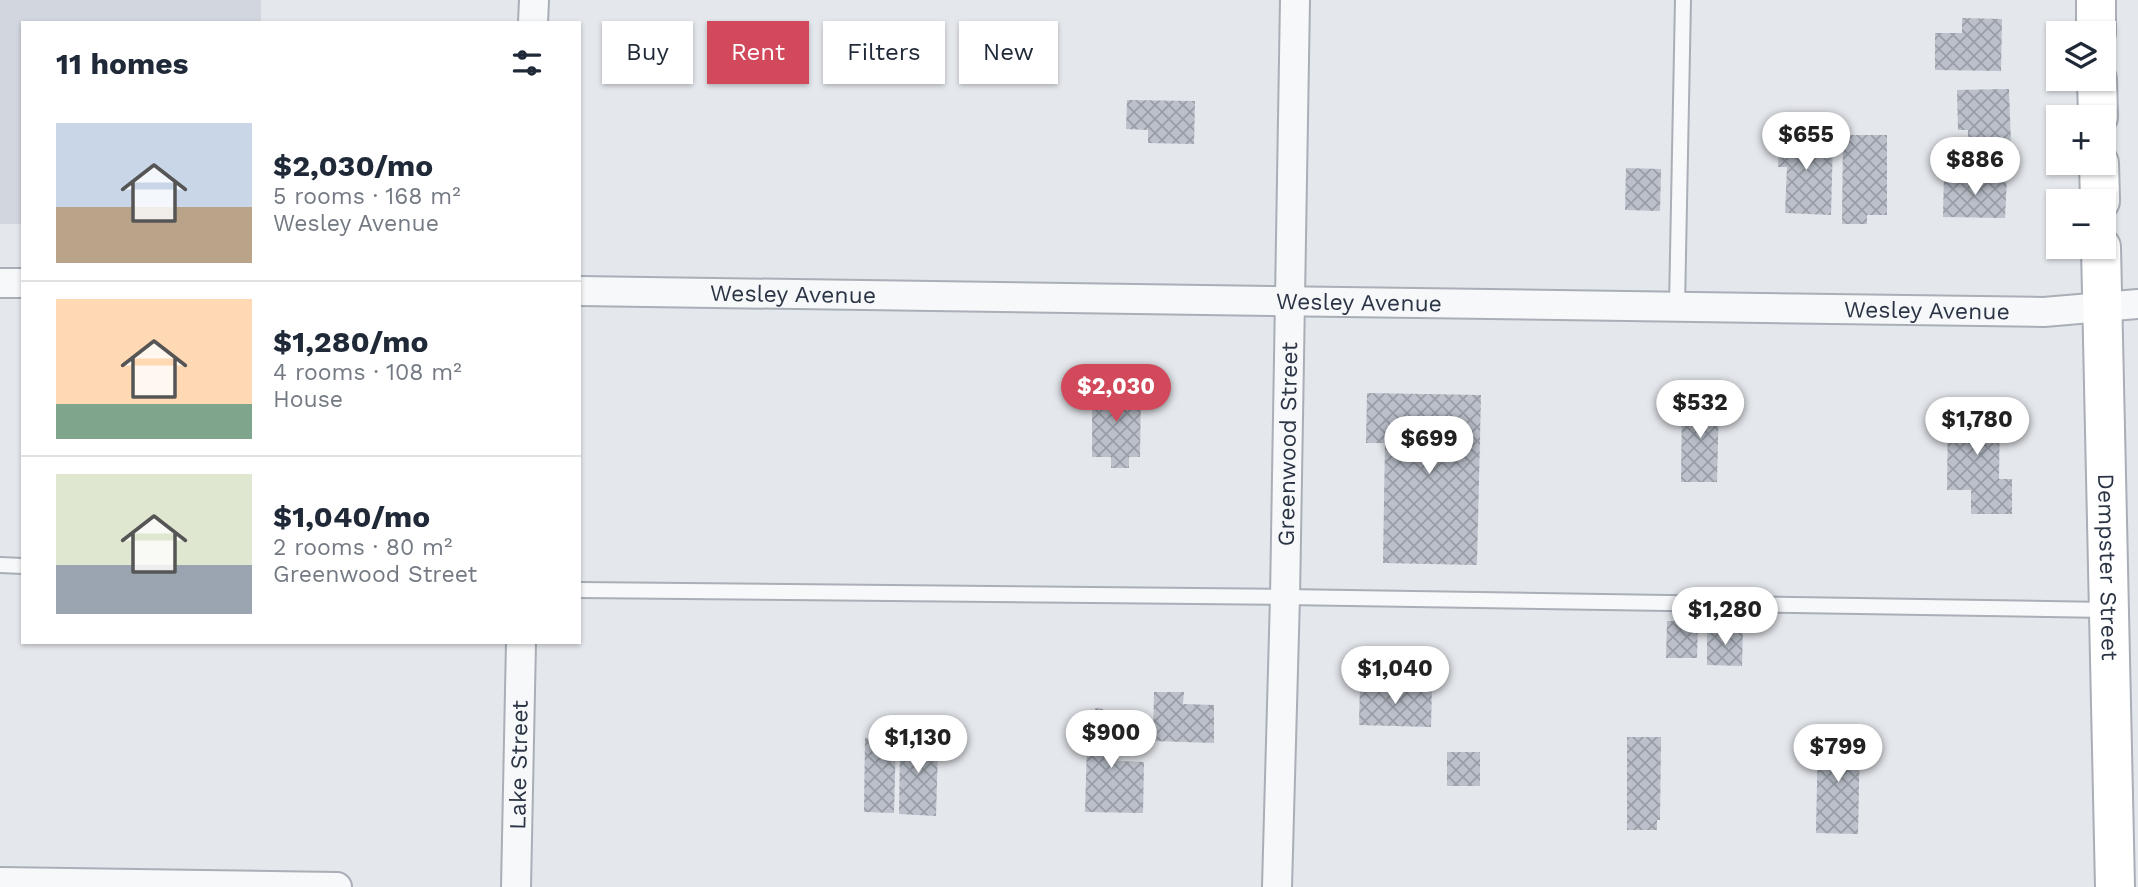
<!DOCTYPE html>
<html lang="en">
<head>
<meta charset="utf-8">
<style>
	body { margin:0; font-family:"Work Sans",sans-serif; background:#f2f2f3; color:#1f2937; height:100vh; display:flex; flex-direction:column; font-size:26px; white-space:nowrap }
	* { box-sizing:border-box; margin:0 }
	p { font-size:23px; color:#747a83 }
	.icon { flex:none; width:38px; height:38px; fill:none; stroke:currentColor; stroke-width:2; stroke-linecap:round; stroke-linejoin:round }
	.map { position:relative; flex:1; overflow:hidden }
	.details { position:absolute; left:21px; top:21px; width:560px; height:623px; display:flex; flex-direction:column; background:#fff; border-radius:0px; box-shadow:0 2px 5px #0004 }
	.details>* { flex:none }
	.banner { position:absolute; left:602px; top:21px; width:665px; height:63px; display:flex; gap:14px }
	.fabs { position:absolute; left:2046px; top:21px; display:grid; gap:14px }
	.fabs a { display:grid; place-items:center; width:70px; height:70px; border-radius:0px; background:#fff; box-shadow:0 2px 5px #0004; font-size:35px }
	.price { position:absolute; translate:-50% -60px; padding:0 16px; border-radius:24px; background:#fff; color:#222; font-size:23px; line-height:46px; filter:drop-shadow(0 2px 4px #0008) }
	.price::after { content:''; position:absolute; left:50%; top:42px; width:21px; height:16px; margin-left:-10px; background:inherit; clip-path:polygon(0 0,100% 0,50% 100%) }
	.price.selected { background:#d1495b; color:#fff }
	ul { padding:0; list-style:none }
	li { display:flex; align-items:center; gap:21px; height:175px; padding:0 35px }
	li+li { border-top:2px solid #e0e1e3 }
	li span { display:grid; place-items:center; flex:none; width:196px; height:140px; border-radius:0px; color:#555 }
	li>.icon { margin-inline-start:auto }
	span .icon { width:84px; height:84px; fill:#fffc; stroke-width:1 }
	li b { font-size:30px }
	h2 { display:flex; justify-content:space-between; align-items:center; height:84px; padding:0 35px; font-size:30px }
	.chip { padding:0 24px; border-radius:0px; background:#fff; box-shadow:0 2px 5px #0004; font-size:24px; line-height:63px }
	.chip.selected { background:#d1495b; color:#fff }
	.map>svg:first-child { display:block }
	.built { fill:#d2d6de }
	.building { fill:url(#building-cross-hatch) }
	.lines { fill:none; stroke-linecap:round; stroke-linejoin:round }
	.lane-casing { stroke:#a9aeb7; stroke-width:18 }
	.street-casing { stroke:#a9aeb7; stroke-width:32 }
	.secondary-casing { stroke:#a9aeb7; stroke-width:42 }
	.lane { stroke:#f7f8fa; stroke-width:14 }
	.street { stroke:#f7f8fa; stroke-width:28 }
	.secondary { stroke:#fff; stroke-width:38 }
	.labels { text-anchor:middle; stroke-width:7; stroke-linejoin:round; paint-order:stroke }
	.street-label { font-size:23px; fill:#2b3445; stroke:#f4f6f9 }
</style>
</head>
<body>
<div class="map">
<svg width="2138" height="887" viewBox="0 0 2138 887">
	<defs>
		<pattern id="building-cross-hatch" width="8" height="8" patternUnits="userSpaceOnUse" patternTransform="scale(1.75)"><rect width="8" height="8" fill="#bbc0ca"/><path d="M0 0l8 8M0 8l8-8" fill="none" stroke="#989da6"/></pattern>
	</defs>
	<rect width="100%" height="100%" fill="#e4e7ec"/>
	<polygon class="built" points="0,0 261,0 261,23 23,23 23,224 0,224"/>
	<g class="building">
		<polygon points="1962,18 2002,19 2001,71 1935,70 1935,33 1962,33"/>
		<polygon points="2009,89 2011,145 1968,146 1968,130 1958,130 1957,90"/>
		<polygon points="1127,100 1195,101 1194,144 1148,143 1148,130 1126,129"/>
		<polygon points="1779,129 1811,130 1811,140 1833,141 1831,215 1785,213 1787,167 1778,167"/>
		<polygon points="1843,135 1887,135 1887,215 1867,215 1867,224 1842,224"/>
		<polygon points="1626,168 1661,169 1660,211 1625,210"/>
		<polygon points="1944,175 2007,177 2005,218 1943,217"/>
		<polygon points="1092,386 1141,387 1140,457 1129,457 1129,468 1111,468 1111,457 1092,457"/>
		<polygon points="1367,393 1481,395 1477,565 1383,563 1385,443 1366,443"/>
		<polygon points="1682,397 1719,398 1717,482 1681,482"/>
		<polygon points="1948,402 2000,403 1999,479 2012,479 2012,514 1971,514 1971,490 1947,490"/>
		<polygon points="1667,621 1698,622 1697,658 1666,658"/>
		<polygon points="1707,628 1743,628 1742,666 1707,665"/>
		<polygon points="1360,685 1432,687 1431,727 1359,725"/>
		<polygon points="1154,692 1184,692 1183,704 1214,705 1214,743 1153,741"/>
		<polygon points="1095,708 1103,709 1103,714 1119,714 1118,761 1144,762 1143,813 1085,812 1088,711 1095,712"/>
		<polygon points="909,727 929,727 930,750 938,748 936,816 899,814 900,751 907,750"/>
		<polygon points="1818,735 1860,736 1858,834 1816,833"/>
		<polygon points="896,737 894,813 864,812 865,738"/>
		<polygon points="1627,737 1661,737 1660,820 1657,820 1657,830 1627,830"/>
		<rect x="1447" y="752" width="33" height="34"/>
	</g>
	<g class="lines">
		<g class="lane-casing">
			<g id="lane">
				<polyline points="1677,306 1683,0"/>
				<polyline points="0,565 23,566"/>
				<polyline points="579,590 1285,597 2107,610"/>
			</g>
		</g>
		<g class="street-casing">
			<g id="street">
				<polyline points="533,23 534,0"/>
				<polyline points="0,283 23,283"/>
				<path id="s1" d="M579,291l1465,21 94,-8"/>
				<polyline points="0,882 337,887"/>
				<path id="s2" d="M516,887l5,-245"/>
				<path id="s3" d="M1277,887l8,-290 10,-597"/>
			</g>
		</g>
		<g class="secondary-casing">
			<g id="secondary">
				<polyline points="2096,0 2096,33"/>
				<polyline points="2097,79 2098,117"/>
				<polyline points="2099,163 2100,201"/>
				<path id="s4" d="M2101,247l14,640"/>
			</g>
		</g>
		<use href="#lane" class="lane"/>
		<use href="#street" class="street"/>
		<use href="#secondary" class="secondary"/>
	</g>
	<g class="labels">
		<g class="street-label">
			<text dy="8" stroke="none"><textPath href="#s1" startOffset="214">Wesley Avenue</textPath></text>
			<text dy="8" stroke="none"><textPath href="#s1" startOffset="780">Wesley Avenue</textPath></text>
			<text dy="8" stroke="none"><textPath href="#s1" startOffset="1348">Wesley Avenue</textPath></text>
			<text dy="8" stroke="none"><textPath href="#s3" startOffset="443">Greenwood Street</textPath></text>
			<text dy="8" stroke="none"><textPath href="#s4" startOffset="320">Dempster Street</textPath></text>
			<text dy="8" stroke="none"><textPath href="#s2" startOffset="122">Lake Street</textPath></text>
		</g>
	</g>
</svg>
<div class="fabs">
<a><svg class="icon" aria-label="layers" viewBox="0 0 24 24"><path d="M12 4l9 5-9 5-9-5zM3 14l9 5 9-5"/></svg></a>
<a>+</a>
<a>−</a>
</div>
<b class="price" style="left:1806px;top:172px">$655</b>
<b class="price" style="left:1975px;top:197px">$886</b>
<b class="price selected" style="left:1116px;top:424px">$2,030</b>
<b class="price" style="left:1700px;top:440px">$532</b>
<b class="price" style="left:1977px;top:457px">$1,780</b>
<b class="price" style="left:1429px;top:476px">$699</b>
<b class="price" style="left:1725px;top:647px">$1,280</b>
<b class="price" style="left:1395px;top:706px">$1,040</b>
<b class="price" style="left:1111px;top:770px">$900</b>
<b class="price" style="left:918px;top:775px">$1,130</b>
<b class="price" style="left:1838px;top:784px">$799</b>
<div class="banner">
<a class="chip">Buy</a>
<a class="chip selected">Rent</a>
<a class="chip">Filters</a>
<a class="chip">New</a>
</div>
<section class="details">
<h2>11 homes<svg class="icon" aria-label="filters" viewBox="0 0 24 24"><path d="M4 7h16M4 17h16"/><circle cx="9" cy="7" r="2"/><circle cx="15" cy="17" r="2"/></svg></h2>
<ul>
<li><span style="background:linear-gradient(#c9d6e8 60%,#b9a48a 0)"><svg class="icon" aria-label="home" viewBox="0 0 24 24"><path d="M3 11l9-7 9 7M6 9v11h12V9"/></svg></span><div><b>$2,030/mo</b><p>5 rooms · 168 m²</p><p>Wesley Avenue</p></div></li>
<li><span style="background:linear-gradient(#ffd9b3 75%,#7fa58c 0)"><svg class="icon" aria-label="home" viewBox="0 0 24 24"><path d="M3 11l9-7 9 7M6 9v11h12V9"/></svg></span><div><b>$1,280/mo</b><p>4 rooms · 108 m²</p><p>House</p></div></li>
<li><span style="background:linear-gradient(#dfe7d0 65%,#9aa5b1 0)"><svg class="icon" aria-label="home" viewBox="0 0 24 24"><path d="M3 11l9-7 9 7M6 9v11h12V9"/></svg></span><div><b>$1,040/mo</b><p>2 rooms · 80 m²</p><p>Greenwood Street</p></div></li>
</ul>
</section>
</div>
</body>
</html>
